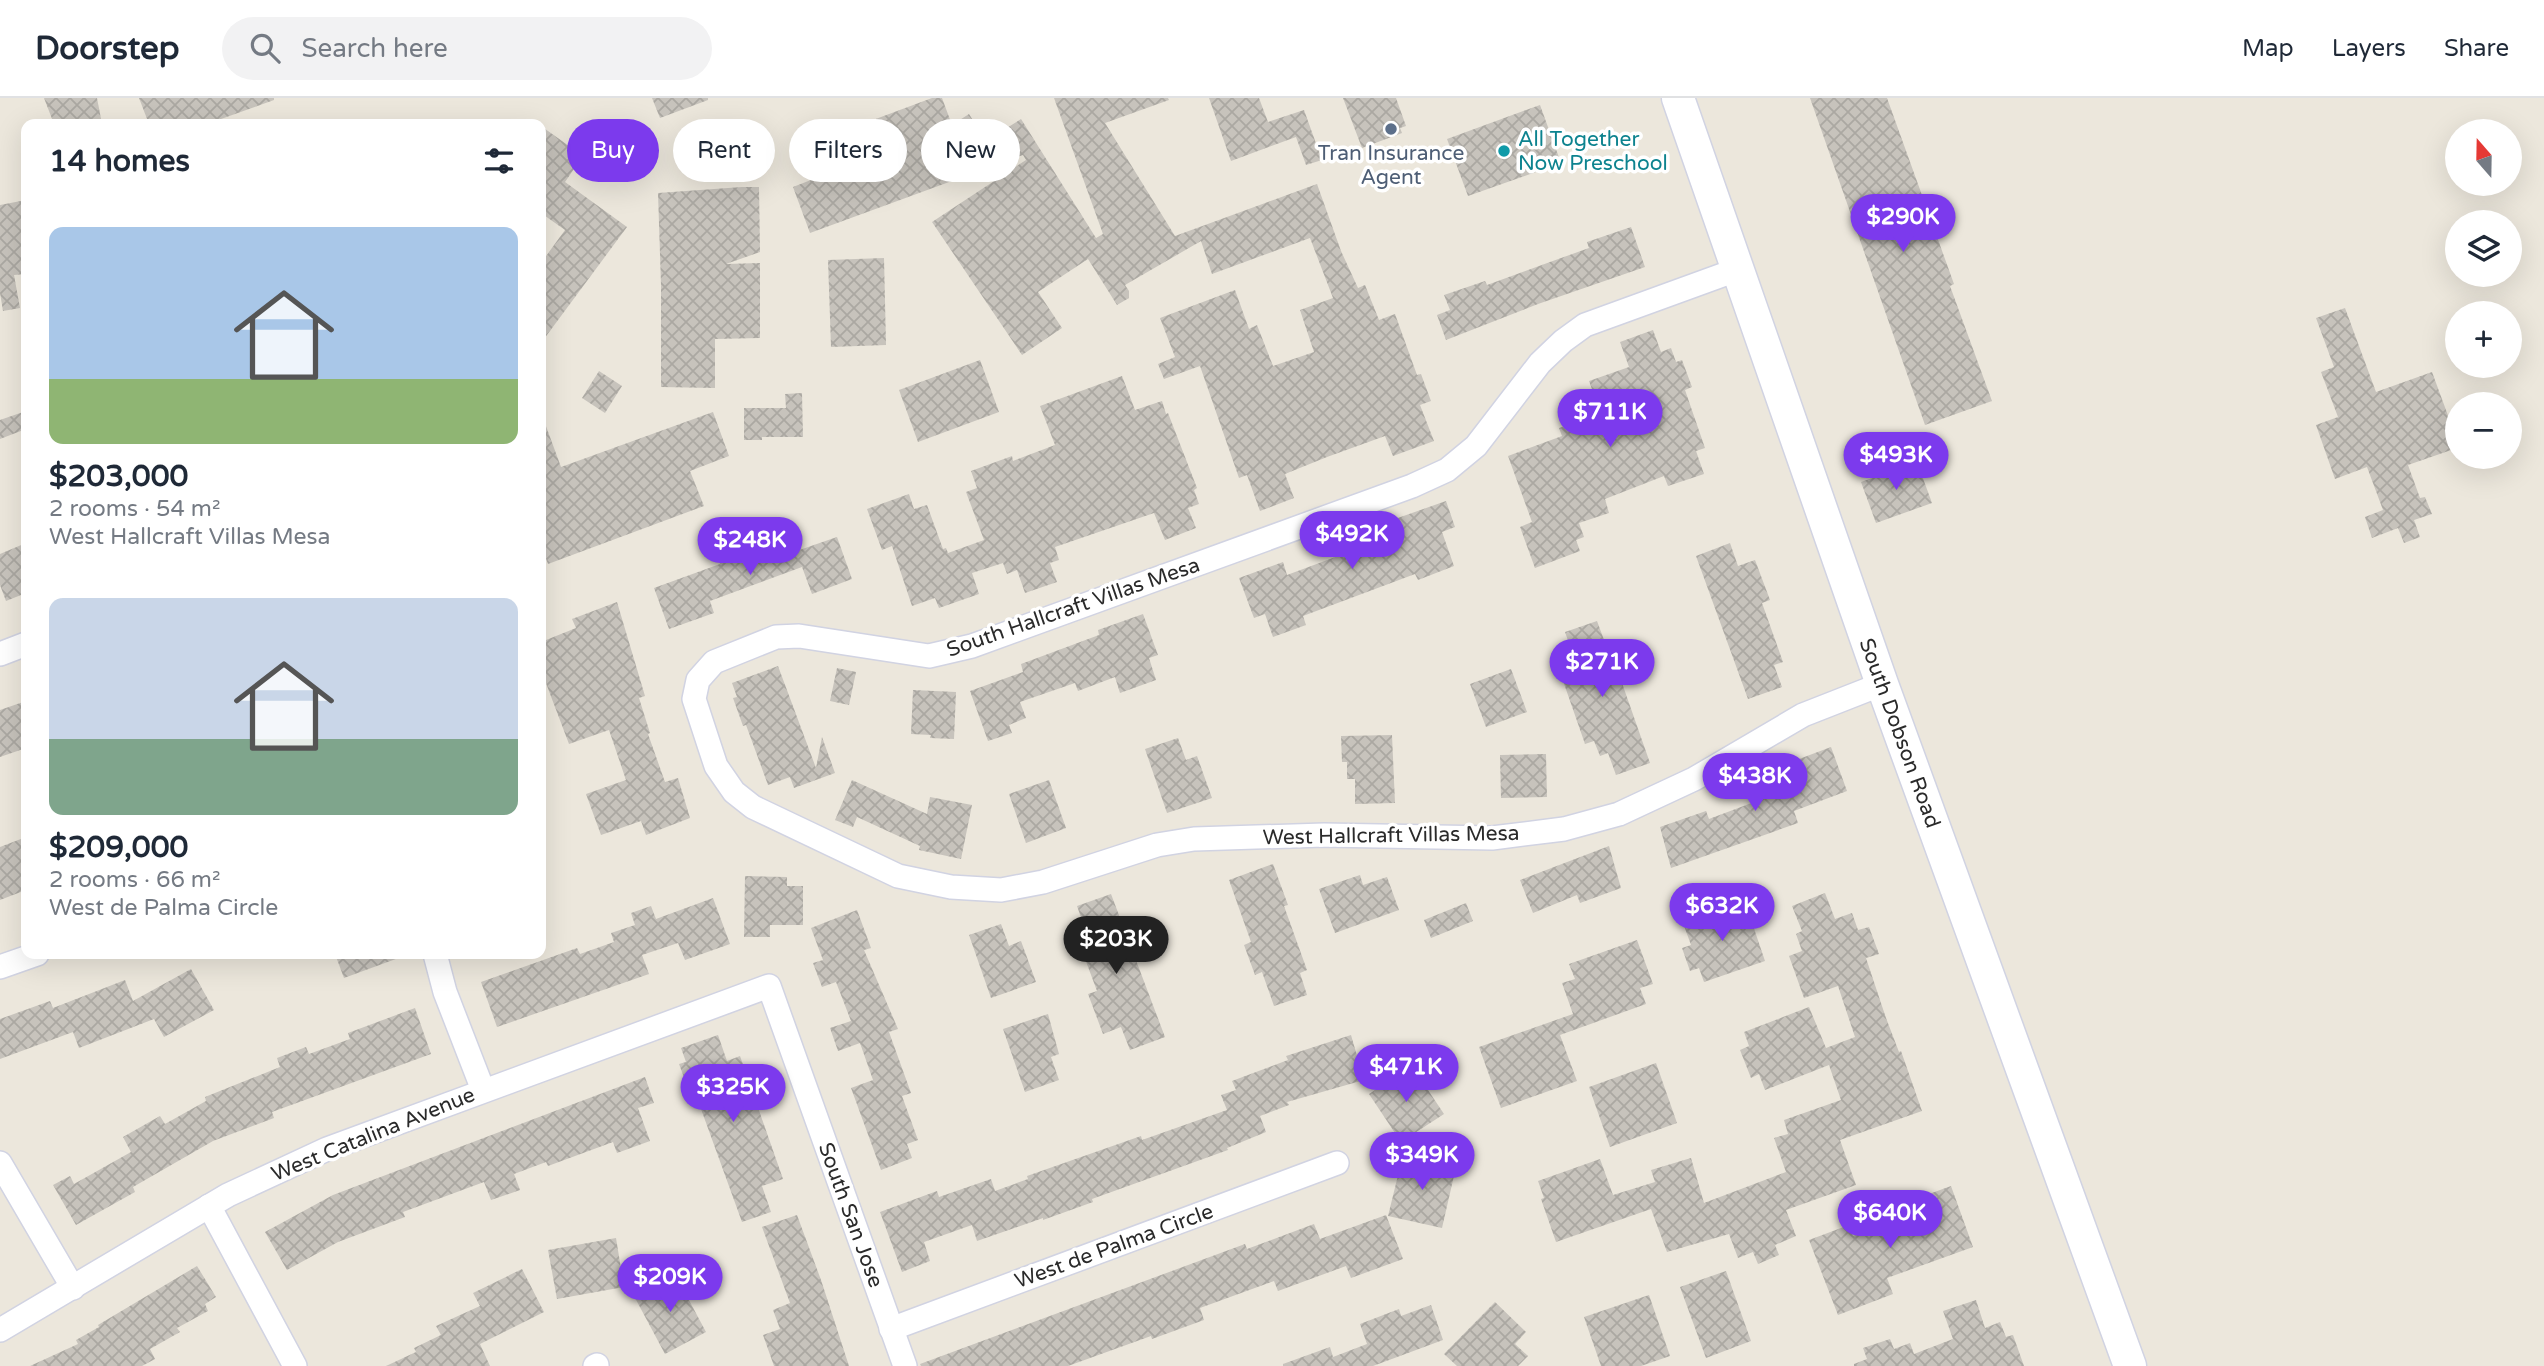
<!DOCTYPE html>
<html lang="en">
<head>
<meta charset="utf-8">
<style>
	body { margin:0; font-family:"Varela Round",sans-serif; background:#f2f2f3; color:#1f2937; height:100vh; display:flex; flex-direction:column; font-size:26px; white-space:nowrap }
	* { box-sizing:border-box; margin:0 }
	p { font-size:23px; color:#747a83 }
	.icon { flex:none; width:38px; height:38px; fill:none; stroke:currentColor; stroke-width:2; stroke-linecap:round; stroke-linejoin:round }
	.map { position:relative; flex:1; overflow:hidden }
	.details { position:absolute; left:21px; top:21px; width:525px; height:840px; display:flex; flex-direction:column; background:#fff; border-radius:14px; box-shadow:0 7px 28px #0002 }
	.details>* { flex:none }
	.hud { position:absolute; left:567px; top:21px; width:665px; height:63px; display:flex; gap:14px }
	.needle { width:46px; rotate:340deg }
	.controls { position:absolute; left:2445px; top:21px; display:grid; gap:14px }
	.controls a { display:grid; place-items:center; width:77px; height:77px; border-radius:50%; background:#fff; box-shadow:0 7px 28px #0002; font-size:35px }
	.price { position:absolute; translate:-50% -60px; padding:0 16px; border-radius:24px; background:#7c3aed; color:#fff; font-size:23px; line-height:46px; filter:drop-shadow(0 2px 4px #0008) }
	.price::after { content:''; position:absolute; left:50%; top:42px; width:21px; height:16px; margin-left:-10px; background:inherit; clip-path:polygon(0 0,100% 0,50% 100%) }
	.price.active { background:#222; color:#fff }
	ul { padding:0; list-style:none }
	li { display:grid; align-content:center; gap:14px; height:371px; padding:0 28px }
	li span { display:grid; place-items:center; height:217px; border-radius:14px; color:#555 }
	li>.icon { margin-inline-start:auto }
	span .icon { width:126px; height:126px; fill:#fffc; stroke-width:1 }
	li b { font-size:30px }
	h2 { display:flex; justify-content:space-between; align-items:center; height:84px; padding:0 28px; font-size:30px }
	.tag { padding:0 24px; border-radius:32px; background:#fff; box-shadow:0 7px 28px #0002; font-size:24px; line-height:63px }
	.tag.active { background:#7c3aed; color:#fff }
	header { display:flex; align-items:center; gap:42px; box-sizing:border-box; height:98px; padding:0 35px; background:#fff; border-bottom:2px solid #e0e1e3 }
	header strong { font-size:33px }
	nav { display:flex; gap:38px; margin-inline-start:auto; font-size:24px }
	.search { width:490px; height:63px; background:#f2f2f3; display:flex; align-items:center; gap:18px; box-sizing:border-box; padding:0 24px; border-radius:38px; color:#747a83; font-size:26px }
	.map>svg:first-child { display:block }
	.building { fill:url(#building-cross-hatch) }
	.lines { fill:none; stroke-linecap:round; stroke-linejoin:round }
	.minor-casing { stroke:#d1d3e2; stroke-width:26 }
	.secondary-casing { stroke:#d1d3e2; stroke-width:35 }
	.minor { stroke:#fff; stroke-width:23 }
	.secondary { stroke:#fff; stroke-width:32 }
	.service-dot { fill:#5c6f8a; stroke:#fff; stroke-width:2.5 }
	.culture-dot { fill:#0f9aa8; stroke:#fff; stroke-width:2.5 }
	.labels { text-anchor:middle; stroke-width:7; stroke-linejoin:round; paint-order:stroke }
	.culture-label { font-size:21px; fill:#0d838f; stroke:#fff; text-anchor:start }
	.service-label { font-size:21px; fill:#4e5e75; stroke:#fff }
	.street-label { font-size:21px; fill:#2a2a2a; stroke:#fff }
</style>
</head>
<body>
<header>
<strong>Doorstep</strong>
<div class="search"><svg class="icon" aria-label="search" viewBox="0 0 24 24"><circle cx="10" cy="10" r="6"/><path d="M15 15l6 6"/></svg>Search here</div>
<nav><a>Map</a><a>Layers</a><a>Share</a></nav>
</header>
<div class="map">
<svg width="2544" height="1268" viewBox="0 0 2544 1268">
	<defs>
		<pattern id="building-cross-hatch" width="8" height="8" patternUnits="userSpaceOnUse" patternTransform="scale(1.75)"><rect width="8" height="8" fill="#c7c3bc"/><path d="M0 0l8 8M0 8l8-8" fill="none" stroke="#aba8a2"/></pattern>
	</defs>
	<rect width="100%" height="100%" fill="#ece7dc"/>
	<g class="building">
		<polygon points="44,0 97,0 102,26 54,26"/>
		<polygon points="139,0 274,0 274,2 207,26 149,26"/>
		<polygon points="652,0 708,0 708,2 660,20"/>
		<polygon points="932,0 942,0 952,27 969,16 986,43 1021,21 1096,140 1103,136 1054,0 1168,0 1169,2 1105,25 1175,138 1317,86 1341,153 1358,190 1365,187 1379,222 1395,216 1417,277 1421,276 1431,303 1420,307 1434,343 1393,358 1385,338 1327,359 1285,376 1294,400 1260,413 1247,377 1239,380 1200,268 1164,281 1158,266 1175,259 1160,220 1235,192 1249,231 1257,227 1273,268 1314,254 1300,212 1333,200 1310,140 1212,176 1201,143 1125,187 1129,193 1129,200 1117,207 1088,161 1038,194 1062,230 1022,257 932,124 1026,62 1023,57 810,135 793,89 834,73 822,41"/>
		<polygon points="1209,0 1259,0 1268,24 1304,12 1322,62 1306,67 1296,39 1231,63"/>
		<polygon points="1343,0 1396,0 1406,28 1400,30 1402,35 1362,50"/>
		<polygon points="1810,0 1887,0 1954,186 1950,188 1992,303 1925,327"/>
		<polygon points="1540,7 1561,65 1468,98 1447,41"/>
		<polygon points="541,28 583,58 565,84 627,129 541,245 541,165 565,132 541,115"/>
		<polygon points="742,89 759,89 760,154 726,166 760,165 760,240 715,241 715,290 661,289 661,187 658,95"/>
		<polygon points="26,102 26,176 14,177 20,210 3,213 0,195 0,107"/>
		<polygon points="1631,129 1645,169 1538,206 1446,242 1437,217 1450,212 1444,197 1485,183 1487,187 1550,164 1589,150 1587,144"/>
		<polygon points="884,160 886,247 831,249 828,162"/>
		<polygon points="2345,210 2376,294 2432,274 2457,342 2457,350 2408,367 2420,400 2425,399 2432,416 2414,422 2420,439 2404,445 2398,430 2372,440 2365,419 2383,412 2367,369 2335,381 2316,327 2338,319 2321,274 2334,269 2316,220"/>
		<polygon points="1653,232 1661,254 1671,250 1676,264 1682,262 1692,289 1685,292 1705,350 1696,353 1704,376 1668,388 1664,378 1605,401 1609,415 1579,425 1584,439 1576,442 1580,453 1535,470 1520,429 1532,424 1508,358 1562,338 1559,330 1601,316 1589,283 1629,269 1620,244"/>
		<polygon points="980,262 999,314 918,344 899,292"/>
		<polygon points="599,273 622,288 605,315 582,300"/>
		<polygon points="1122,278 1135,312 1162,303 1166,316 1168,315 1197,390 1194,392 1199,406 1188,410 1196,430 1165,442 1154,415 1055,449 1059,462 1050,465 1057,484 1025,495 1017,472 1007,476 1003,465 972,475 979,496 939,510 935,500 912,508 892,448 882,452 867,411 909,396 914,411 927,407 943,451 946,450 948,455 984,442 966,394 977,390 971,373 1012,358 1013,363 1055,347 1040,308"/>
		<polygon points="802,295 803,339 762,339 762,342 744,342 744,310 786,310 785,296"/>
		<polygon points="26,313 26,331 0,341 0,322"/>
		<polygon points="713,314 729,358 690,373 704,408 548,466 541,447 541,320 543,320 561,369"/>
		<polygon points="1917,364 1932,405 1876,425 1861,384"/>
		<polygon points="1446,403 1455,429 1442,434 1454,468 1418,482 1415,476 1303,518 1306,527 1273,539 1265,516 1254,520 1239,480 1283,464 1287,477 1400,435 1395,421"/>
		<polygon points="837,439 852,481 812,496 802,469 710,503 714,515 669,531 654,490 720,466 719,463 779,441 785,457"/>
		<polygon points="26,445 26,495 6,503 0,487 0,456"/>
		<polygon points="1730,445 1738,468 1755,462 1770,502 1762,505 1783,564 1774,567 1782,589 1748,601 1696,458"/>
		<polygon points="617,504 645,598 639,600 650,635 648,636 665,684 678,680 690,720 646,737 641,723 601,737 586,696 626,682 609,632 569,646 541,572 541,544 576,530 572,521"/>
		<polygon points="1143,516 1158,557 1149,560 1156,582 1120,595 1115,579 1078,593 1075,585 1020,604 1026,620 1009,627 1012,635 988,643 970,593 1023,574 1021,566 1099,537 1098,532"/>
		<polygon points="1597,523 1610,558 1619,555 1629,583 1622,585 1650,665 1616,677 1608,655 1600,658 1594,643 1585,646 1561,577 1570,574 1565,560 1573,557 1565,534"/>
		<polygon points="778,568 816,670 822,639 835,675 794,690 790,679 768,687 746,627 743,628 733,600 737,599 732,585"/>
		<polygon points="837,570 856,574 849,607 830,603"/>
		<polygon points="1511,571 1527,614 1486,629 1470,586"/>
		<polygon points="913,592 956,594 954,641 930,640 931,637 911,636"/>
		<polygon points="26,603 26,650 0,659 0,612"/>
		<polygon points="1392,637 1395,705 1355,706 1355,681 1347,681 1347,664 1342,664 1341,638"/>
		<polygon points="1178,640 1186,662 1197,658 1212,700 1167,715 1145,651"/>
		<polygon points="1831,649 1847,693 1794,713 1798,725 1671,770 1660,729 1706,713 1709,721 1799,687 1791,664"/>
		<polygon points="1546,656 1547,699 1501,700 1500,657"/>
		<polygon points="852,682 927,716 930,699 972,707 961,761 919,752 920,748 857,719 853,729 835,722"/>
		<polygon points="1049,682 1066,730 1026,745 1009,696"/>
		<polygon points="26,739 26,792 0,802 0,749"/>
		<polygon points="1609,748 1621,790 1580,805 1577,797 1533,815 1520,782"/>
		<polygon points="1273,766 1288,807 1284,808 1307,872 1300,875 1307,897 1274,908 1262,874 1255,877 1244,847 1251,844 1229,782"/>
		<polygon points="1360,777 1363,787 1387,779 1399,812 1335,835 1319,791"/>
		<polygon points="745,778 787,779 787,788 803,788 803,827 770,827 770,839 744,839"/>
		<polygon points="1825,795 1835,821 1852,815 1858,832 1869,829 1879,856 1866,860 1886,920 1899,954 1901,953 1922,1013 1840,1042 1856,1087 1786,1112 1796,1138 1775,1147 1779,1157 1758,1166 1753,1154 1738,1160 1729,1136 1667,1154 1651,1111 1556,1144 1541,1101 1544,1100 1538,1083 1600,1061 1613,1097 1655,1084 1651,1072 1691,1060 1704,1105 1786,1074 1774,1040 1788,1036 1784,1022 1841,1002 1829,967 1765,992 1759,976 1751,980 1740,952 1749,948 1744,934 1809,909 1826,950 1855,939 1838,888 1804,900 1789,858 1802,853 1796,836 1802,833 1792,808"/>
		<polygon points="1111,796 1165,939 1130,952 1121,929 1103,936 1088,896 1097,893 1075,834 1085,831 1077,808"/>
		<polygon points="713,800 730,846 685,862 678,845 642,857 649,876 497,929 481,884 577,850 580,856 614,844 611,835 635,827 631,815 651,808 656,821"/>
		<polygon points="1745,804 1765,863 1704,884 1699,870 1690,873 1682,850 1691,847 1683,825"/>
		<polygon points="1466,805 1473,823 1431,840 1424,822"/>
		<polygon points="857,812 871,850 864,852 898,931 889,934 911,995 902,998 918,1042 907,1046 912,1060 881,1072 851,990 873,982 860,945 838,953 830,930 851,923 836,884 822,889 813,865 823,862 811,830"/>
		<polygon points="1001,826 1009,848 1021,843 1036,884 991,900 969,837"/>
		<polygon points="1637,842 1653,886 1640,890 1646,906 1560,937 1577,983 1501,1010 1479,949 1573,916 1562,885 1575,881 1569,866"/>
		<polygon points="335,856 404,856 404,858 344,880"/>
		<polygon points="191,871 214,912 164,939 154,921 79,950 73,934 0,961 0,921 50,903 53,910 125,882 133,903"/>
		<polygon points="415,910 431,956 272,1014 274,1020 213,1043 133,1089 135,1094 76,1127 53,1087 70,1078 74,1086 131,1054 123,1039 160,1018 165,1026 206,1003 205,999 280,969 277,960 306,949 309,956 350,941 348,935"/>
		<polygon points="1048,916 1059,956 1051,959 1059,982 1025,994 1003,931"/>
		<polygon points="718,937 727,963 740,958 783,1081 762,1088 771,1114 742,1124 693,989 688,990 679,966 686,964 681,950"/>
		<polygon points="1351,937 1364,982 1287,1004 1289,1007 1260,1018 1266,1034 1227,1050 1228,1052 1092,1101 1093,1104 1043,1122 1043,1120 977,1143 972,1127 924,1144 930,1163 902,1174 880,1114 937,1093 939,1099 991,1081 995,1093 1028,1081 1027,1078 1141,1038 1142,1042 1227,1012 1221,997 1236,992 1232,983 1288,962 1286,958"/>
		<polygon points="1656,965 1677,1025 1610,1049 1589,989"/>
		<polygon points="1412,968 1444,1016 1401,1044 1369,996"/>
		<polygon points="645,979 654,1005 638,1010 650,1043 617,1055 613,1044 548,1068 546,1064 514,1076 520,1092 491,1102 484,1084 403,1114 405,1119 338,1144 287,1172 265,1134 333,1097"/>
		<polygon points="1403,1057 1456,1069 1442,1130 1388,1118"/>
		<polygon points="1951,1088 1973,1149 1887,1180 1893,1196 1838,1217 1809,1142 1849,1127 1853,1138 1869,1132 1870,1135 1901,1124 1896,1108"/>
		<polygon points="797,1117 821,1182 849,1268 774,1268 763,1237 780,1231 773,1212 790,1205 762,1129"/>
		<polygon points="1386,1117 1403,1161 1351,1180 1346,1168 1278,1193 1274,1183 1200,1210 1204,1222 1152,1241 1151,1238 1068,1268 921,1268 920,1266 1245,1146 1247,1151 1314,1126 1320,1141"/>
		<polygon points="616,1140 624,1189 557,1201 548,1152"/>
		<polygon points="197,1168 216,1199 205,1206 208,1213 177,1230 180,1234 150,1251 155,1261 142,1268 30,1268 78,1246 76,1242 99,1229 98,1227"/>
		<polygon points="522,1171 544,1214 480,1246 490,1268 386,1268 416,1254 414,1250 441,1237 436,1228 480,1208 473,1195"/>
		<polygon points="1726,1173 1751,1243 1706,1260 1680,1189"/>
		<polygon points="675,1176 706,1234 665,1256 634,1198"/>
		<polygon points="1649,1197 1670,1258 1641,1268 1601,1268 1584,1219"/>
		<polygon points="1976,1202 1985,1230 2000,1224 2006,1239 2013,1237 2024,1268 1854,1268 1854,1266 1867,1261 1863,1250 1890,1241 1894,1251 1910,1245 1914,1256 1953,1241 1943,1213"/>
		<polygon points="1495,1204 1526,1234 1515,1246 1528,1258 1518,1268 1457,1268 1444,1256"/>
		<polygon points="1431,1207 1443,1242 1373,1268 1283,1268 1283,1266 1330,1249 1333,1259 1367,1246 1360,1226 1399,1211 1401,1218"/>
	</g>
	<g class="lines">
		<g class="minor-casing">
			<g id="minor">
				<polyline points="1739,171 1585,227 1563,243 1540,265 1476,348 1447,372 1412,388 972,548 929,558 799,538 776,539 714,564 698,582 694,601 716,668 734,694 753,709 898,778 951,789 1001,792 1043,784 1157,747 1194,741 1324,737 1492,740 1564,731 1619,716 1694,681 1803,617 1882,586"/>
				<polyline points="0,556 26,546"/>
				<polyline points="435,856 445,894 483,992"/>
				<polyline points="0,869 37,856"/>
				<polyline points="0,1065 73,1190"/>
				<polyline points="209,1108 295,1268"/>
				<polyline points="891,1231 1337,1065"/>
				<polyline points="0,1232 228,1097 327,1051 769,888 905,1268"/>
				<polyline points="595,1268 597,1267"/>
			</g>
		</g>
		<g class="secondary-casing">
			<polyline id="secondary" points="1678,0 1882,586 2130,1268"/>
		</g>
		<use href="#minor" class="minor"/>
		<use href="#secondary" class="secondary"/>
	</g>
	<circle class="service-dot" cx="1391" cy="31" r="7"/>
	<circle class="culture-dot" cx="1504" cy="53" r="7"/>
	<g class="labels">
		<g class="culture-label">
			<text x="1518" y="48">All Together<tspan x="1518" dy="24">Now Preschool</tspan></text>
		</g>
		<g class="service-label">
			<text x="1391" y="62">Tran Insurance<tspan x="1391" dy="24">Agent</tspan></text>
		</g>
		<g class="street-label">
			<text transform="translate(1073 509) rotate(-19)" y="7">South Hallcraft Villas Mesa</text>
			<text transform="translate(1900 635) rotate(70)" y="7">South Dobson Road</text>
			<text transform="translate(1391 737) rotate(-1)" y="7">West Hallcraft Villas Mesa</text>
			<text transform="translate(373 1036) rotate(-22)" y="7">West Catalina Avenue</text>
			<text transform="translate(851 1117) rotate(70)" y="7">South San Jose</text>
			<text transform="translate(1114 1148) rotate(-20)" y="7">West de Palma Circle</text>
		</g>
	</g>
</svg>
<div class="controls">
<a><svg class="needle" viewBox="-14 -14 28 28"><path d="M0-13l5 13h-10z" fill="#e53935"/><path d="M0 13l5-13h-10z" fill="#747a83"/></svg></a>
<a><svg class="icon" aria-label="layers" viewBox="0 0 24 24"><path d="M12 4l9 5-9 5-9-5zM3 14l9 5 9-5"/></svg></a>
<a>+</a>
<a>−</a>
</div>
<b class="price" style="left:1903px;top:156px">$290K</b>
<b class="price" style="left:1610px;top:351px">$711K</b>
<b class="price" style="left:1896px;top:394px">$493K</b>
<b class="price" style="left:1352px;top:473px">$492K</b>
<b class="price" style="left:750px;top:479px">$248K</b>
<b class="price" style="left:1602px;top:601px">$271K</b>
<b class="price" style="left:1755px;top:715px">$438K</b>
<b class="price" style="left:1722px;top:845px">$632K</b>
<b class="price active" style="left:1116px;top:878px">$203K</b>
<b class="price" style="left:1406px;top:1006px">$471K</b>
<b class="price" style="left:733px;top:1026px">$325K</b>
<b class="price" style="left:1422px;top:1094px">$349K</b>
<b class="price" style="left:1890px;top:1152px">$640K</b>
<b class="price" style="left:670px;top:1216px">$209K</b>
<div class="hud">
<a class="tag active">Buy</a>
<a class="tag">Rent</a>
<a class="tag">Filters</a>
<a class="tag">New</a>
</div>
<section class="details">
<h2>14 homes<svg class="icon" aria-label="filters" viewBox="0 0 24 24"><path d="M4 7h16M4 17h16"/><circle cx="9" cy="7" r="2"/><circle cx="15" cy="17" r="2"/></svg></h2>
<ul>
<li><span style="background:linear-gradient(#a9c7e8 70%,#8fb573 0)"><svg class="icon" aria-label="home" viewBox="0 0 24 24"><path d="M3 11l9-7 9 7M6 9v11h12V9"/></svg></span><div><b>$203,000</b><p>2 rooms · 54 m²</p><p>West Hallcraft Villas Mesa</p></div></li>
<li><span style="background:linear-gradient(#c9d6e8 65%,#7fa58c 0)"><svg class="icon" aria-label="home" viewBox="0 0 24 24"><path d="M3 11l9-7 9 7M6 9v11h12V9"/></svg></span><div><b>$209,000</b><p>2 rooms · 66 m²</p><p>West de Palma Circle</p></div></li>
</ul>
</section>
</div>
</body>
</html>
